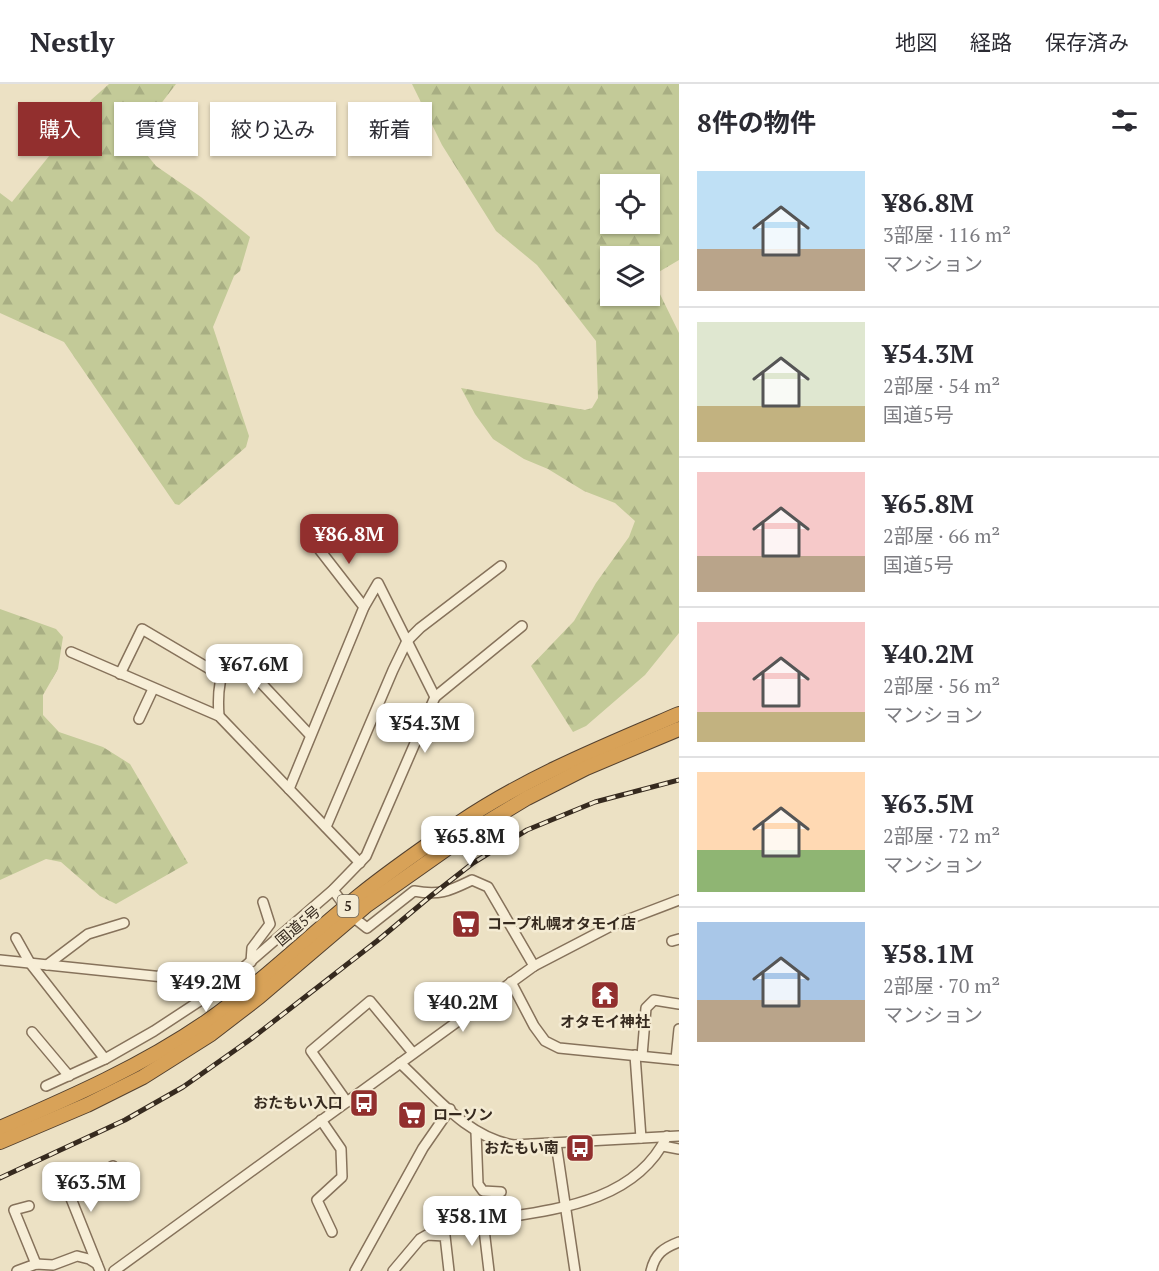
<!DOCTYPE html>
<html lang="ja">
<head>
<meta charset="utf-8">
<style>
	body { margin:0; font-family:"PT Serif","Noto Sans JP",serif; background:#f7f7f7; color:#2b2b33; height:100vh; display:flex; flex-direction:column; font-size:22px; white-space:nowrap }
	* { box-sizing:border-box; margin:0 }
	p { font-size:20px; color:#7c7c81 }
	.icon { flex:none; width:33px; height:33px; fill:none; stroke:currentColor; stroke-width:2; stroke-linecap:round; stroke-linejoin:round }
	.map { position:relative; flex:1; overflow:hidden }
	.panel { display:flex; flex-direction:column; background:#fff; width:480px }
	.panel>* { flex:none }
	.banner { position:absolute; left:18px; top:18px; width:570px; height:54px; display:flex; gap:12px }
	.buttons { position:absolute; left:600px; top:90px; display:grid; gap:12px }
	.buttons a { display:grid; place-items:center; width:60px; height:60px; border-radius:0px; background:#fff; box-shadow:0 2px 4px #0004; font-size:30px }
	.price { position:absolute; translate:-50% -51px; padding:0 14px; border-radius:12px; background:#fff; color:#222; font-size:20px; line-height:39px; filter:drop-shadow(0 2px 3px #0008) }
	.price::after { content:''; position:absolute; left:50%; top:36px; width:18px; height:14px; margin-left:-9px; background:inherit; clip-path:polygon(0 0,100% 0,50% 100%) }
	.price.active { background:#922f2e; color:#fff }
	ul { padding:0; list-style:none }
	li { display:flex; align-items:center; gap:18px; height:150px; padding:0 18px }
	li+li { border-top:2px solid #e1e1e2 }
	li span { display:grid; place-items:center; flex:none; width:168px; height:120px; border-radius:0px; color:#555 }
	li>.icon { margin-inline-start:auto }
	span .icon { width:72px; height:72px; fill:#fffc; stroke-width:1 }
	li b { font-size:26px }
	h2 { display:flex; justify-content:space-between; align-items:center; height:72px; padding:0 18px; font-size:26px }
	.chip { padding:0 21px; border-radius:0px; background:#fff; box-shadow:0 2px 4px #0004; font-size:21px; line-height:54px }
	.chip.active { background:#922f2e; color:#fff }
	header { display:flex; align-items:center; gap:36px; box-sizing:border-box; height:84px; padding:0 30px; background:#fff; border-bottom:2px solid #e1e1e2 }
	header strong { font-size:28px }
	nav { display:flex; gap:33px; margin-inline-start:auto; font-size:21px }
	main { display:flex; flex:1; min-height:0 }
	.map>svg:first-child { display:block }
	.forest { fill:url(#forest-firs); fill-rule:evenodd }
	.lines { fill:none; stroke-linecap:round; stroke-linejoin:round }
	.minor-casing { stroke:#86725b; stroke-width:12 }
	.highway-casing { stroke:#54412f; stroke-width:16 }
	.minor { stroke:#f7eed7; stroke-width:9 }
	.highway { stroke:#d8a258; stroke-width:14 }
	.rail-casing { stroke:#362a1f; stroke-width:5 }
	.rail { stroke:#f4ebd3; stroke-width:3; stroke-dasharray:9; stroke-linecap:butt }
	.labels { text-anchor:middle; stroke-width:5; stroke-linejoin:round; paint-order:stroke }
	.shield { fill:#f4ebd3; stroke:#6f6455; stroke-width:1.5 }
	.shield-label { font-size:14px; font-weight:bold; fill:#362a1f }
	.poi-label { font-size:15px; font-weight:bold; fill:#362a1f; stroke:#f4ebd3; text-anchor:start }
	.street-label { font-size:15px; fill:#362a1f; stroke:#f4ebd3 }
</style>
</head>
<body>
<header>
<strong>Nestly</strong>
<nav><a>地図</a><a>経路</a><a>保存済み</a></nav>
</header>
<main>
<div class="map">
<svg width="679" height="1187" viewBox="0 0 679 1187">
	<defs>
		<pattern id="forest-firs" width="22" height="20" patternUnits="userSpaceOnUse" patternTransform="scale(1.5)"><rect width="22" height="20" fill="#c3ca98"/><path d="M5 1l3.5 6h-7zM16 11l3.5 6h-7z" fill="#a8ae83"/></pattern>
	</defs>
	<rect width="100%" height="100%" fill="#ece1c4"/>
	<g class="forest">
		<polygon points="109,0 176,0 134,55 156,82 201,113 250,153 240,187 234,192 213,243 249,352 246,363 179,421 175,420 64,258 0,229 0,109 12,118 83,30 91,16"/>
		<path d="M412,0h267v176l-22,13 -1,13 23,47v300l-34,42 -59,51 -13,6 -42,-66 43,-45 22,-38 33,-46 6,-16 -20,-18 -31,-12 -36,-22 -24,-10 -31,-20 -18,-25 -14,-26 124,22 7,-2 6,-10 -2,-57 -59,-76 -41,-34 -54,-86zM650,100v40h-40v-40zM650,172v40h-40v-40z"/>
		<polygon points="0,525 56,545 63,553 58,585 43,611 43,631 59,648 103,663 130,680 188,779 116,820 100,812 61,778 46,775 0,796"/>
	</g>
	<g class="lines">
		<g class="minor-casing">
			<g id="minor">
				<polyline points="312,456 364,523"/>
				<polyline points="71,568 219,632 360,779"/>
				<polyline points="120,590 142,545 220,591"/>
				<polyline points="435,613 522,542"/>
				<path d="M219,632c-2,-27 1,-40 12,-65l79,84"/>
				<polyline points="139,635 153,605"/>
				<polyline points="326,743 393,586 407,557 420,544 501,482"/>
				<path d="M333,806l20,27 14,11 47,-37c26,5 35,0 58,-11l16,7 46,79"/>
				<polyline points="16,854 30,879 105,975"/>
				<polyline points="672,857 679,855"/>
				<polyline points="0,876 202,897 221,903"/>
				<polyline points="251,878 252,864 270,840 263,818"/>
				<polyline points="47,881 88,850 124,839"/>
				<polyline points="511,898 534,942 545,957 559,964 679,976"/>
				<polyline points="32,948 69,992"/>
				<polyline points="635,971 641,1054"/>
				<polyline points="642,972 646,924 654,916 679,920"/>
				<polyline points="676,975 679,945"/>
				<path d="M400,979c34,31 67,75 114,82l165,-9"/>
				<polyline points="46,1002 105,975 154,947 221,903 333,806 366,772 435,613 378,499 364,523 289,705"/>
				<polyline points="347,1018 311,967 370,917 413,969"/>
				<polyline points="321,1036 341,1065 342,1093 317,1116 332,1148"/>
				<polyline points="476,1048 478,1100 483,1107 501,1108"/>
				<polyline points="556,1059 575,1187"/>
				<polyline points="663,1062 679,1065"/>
				<polyline points="29,1122 14,1126 36,1180"/>
				<polyline points="17,1187 36,1180 53,1181 77,1172 89,1175 97,1180"/>
				<polyline points="100,1187 68,1107 113,1082"/>
				<polyline points="114,1187 534,882 611,842 679,816"/>
				<polyline points="355,1187 423,1064 450,1025"/>
				<polyline points="393,1187 420,1155 427,1151 445,1152 449,1187"/>
				<path d="M489,1187l-6,-50c66,-11 151,-16 184,-85"/>
				<path d="M651,1187c4,-17 12,-23 28,-29"/>
			</g>
		</g>
		<g class="highway-casing">
			<g id="highway">
				<path d="M0,1044c71,-31 142,-62 206,-106 54,-38 102,-85 154,-127 32,-26 66,-49 99,-72 68,-46 145,-77 220,-109"/>
				<polyline points="0,1058 87,1021 143,993 211,950 259,913 367,821 469,749 527,714 586,684 679,645"/>
			</g>
		</g>
		<use href="#minor" class="minor"/>
		<use href="#highway" class="highway"/>
		<g class="rail-casing">
			<polyline id="rail" points="0,1094 125,1036 183,1003 251,955 377,857 432,811 473,779 527,746 595,718 679,696"/>
		</g>
		<use href="#rail" class="rail"/>
	</g>
	<defs>
		<g id="supermarket-square" transform="scale(1.5)"><rect x="-9" y="-9" width="18" height="18" rx="4" fill="#922f2e" stroke="#f4ebd3"/><path d="M-6-5.5h2.5l.6 2H6L4.5 2H-2.5L-4.4-4H-6ZM-1.5 3.2a1.3 1.3 0 1 0 .1 0ZM3 3.2a1.3 1.3 0 1 0 .1 0Z" fill="#fff"/></g>
		<g id="temple-square" transform="scale(1.5)"><rect x="-9" y="-9" width="18" height="18" rx="4" fill="#922f2e" stroke="#f4ebd3"/><path d="M0-6L5-2H3V0L6.5 2.5H4V6H1.5V3h-3V6H-4V2.5H-6.5L-3 0V-2H-5Z" fill="#fff"/></g>
		<g id="bus-square" transform="scale(1.5)"><rect x="-9" y="-9" width="18" height="18" rx="4" fill="#922f2e" stroke="#f4ebd3"/><path d="M-5-6H5V4H4V6H2V4H-2V6H-4V4H-5ZM-3.5-4V0h7V-4ZM-3.5 1.2v1.5H-2V1.2ZM2 1.2v1.5H3.5V1.2Z" fill="#fff"/></g>
	</defs>
	<g fill-rule="evenodd">
		<use href="#supermarket-square" x="466" y="840"/>
		<use href="#temple-square" x="605" y="911"/>
		<use href="#bus-square" x="364" y="1019"/>
		<use href="#supermarket-square" x="412" y="1031"/>
		<use href="#bus-square" x="580" y="1064"/>
	</g>
	<g class="labels">
		<rect class="shield" x="337.5" y="811" width="21" height="22" rx="4.5"/>
		<g class="shield-label">
			<text x="348" y="827">5</text>
		</g>
		<g class="poi-label">
			<text x="487" y="845">コープ札幌オタモイ店</text>
			<text x="605" y="943" text-anchor="middle">オタモイ神社</text>
			<text x="343" y="1024" text-anchor="end">おたもい入口</text>
			<text x="433" y="1036">ローソン</text>
			<text x="559" y="1069" text-anchor="end">おたもい南</text>
		</g>
		<g class="street-label">
			<text transform="translate(298 842) rotate(-40)" y="5">国道5号</text>
		</g>
	</g>
</svg>
<div class="buttons">
<a><svg class="icon" aria-label="locate" viewBox="0 0 24 24"><circle cx="12" cy="12" r="6"/><path d="M12 2v4M12 18v4M2 12h4M18 12h4"/></svg></a>
<a><svg class="icon" aria-label="layers" viewBox="0 0 24 24"><path d="M12 4l9 5-9 5-9-5zM3 14l9 5 9-5"/></svg></a>
</div>
<b class="price active" style="left:349px;top:481px">¥86.8M</b>
<b class="price" style="left:254px;top:611px">¥67.6M</b>
<b class="price" style="left:425px;top:670px">¥54.3M</b>
<b class="price" style="left:470px;top:783px">¥65.8M</b>
<b class="price" style="left:206px;top:929px">¥49.2M</b>
<b class="price" style="left:463px;top:949px">¥40.2M</b>
<b class="price" style="left:91px;top:1129px">¥63.5M</b>
<b class="price" style="left:472px;top:1163px">¥58.1M</b>
<div class="banner">
<a class="chip active">購入</a>
<a class="chip">賃貸</a>
<a class="chip">絞り込み</a>
<a class="chip">新着</a>
</div>
</div>
<section class="panel">
<h2>8件の物件<svg class="icon" aria-label="filters" viewBox="0 0 24 24"><path d="M4 7h16M4 17h16"/><circle cx="9" cy="7" r="2"/><circle cx="15" cy="17" r="2"/></svg></h2>
<ul>
<li><span style="background:linear-gradient(#bfe0f5 65%,#b9a48a 0)"><svg class="icon" aria-label="home" viewBox="0 0 24 24"><path d="M3 11l9-7 9 7M6 9v11h12V9"/></svg></span><div><b>¥86.8M</b><p>3部屋 · 116 m²</p><p>マンション</p></div></li>
<li><span style="background:linear-gradient(#dfe7d0 70%,#c2b280 0)"><svg class="icon" aria-label="home" viewBox="0 0 24 24"><path d="M3 11l9-7 9 7M6 9v11h12V9"/></svg></span><div><b>¥54.3M</b><p>2部屋 · 54 m²</p><p>国道5号</p></div></li>
<li><span style="background:linear-gradient(#f6c9c9 70%,#b9a48a 0)"><svg class="icon" aria-label="home" viewBox="0 0 24 24"><path d="M3 11l9-7 9 7M6 9v11h12V9"/></svg></span><div><b>¥65.8M</b><p>2部屋 · 66 m²</p><p>国道5号</p></div></li>
<li><span style="background:linear-gradient(#f6c9c9 75%,#c2b280 0)"><svg class="icon" aria-label="home" viewBox="0 0 24 24"><path d="M3 11l9-7 9 7M6 9v11h12V9"/></svg></span><div><b>¥40.2M</b><p>2部屋 · 56 m²</p><p>マンション</p></div></li>
<li><span style="background:linear-gradient(#ffd9b3 65%,#8fb573 0)"><svg class="icon" aria-label="home" viewBox="0 0 24 24"><path d="M3 11l9-7 9 7M6 9v11h12V9"/></svg></span><div><b>¥63.5M</b><p>2部屋 · 72 m²</p><p>マンション</p></div></li>
<li><span style="background:linear-gradient(#a9c7e8 65%,#b9a48a 0)"><svg class="icon" aria-label="home" viewBox="0 0 24 24"><path d="M3 11l9-7 9 7M6 9v11h12V9"/></svg></span><div><b>¥58.1M</b><p>2部屋 · 70 m²</p><p>マンション</p></div></li>
</ul>
</section>
</main>
</body>
</html>
